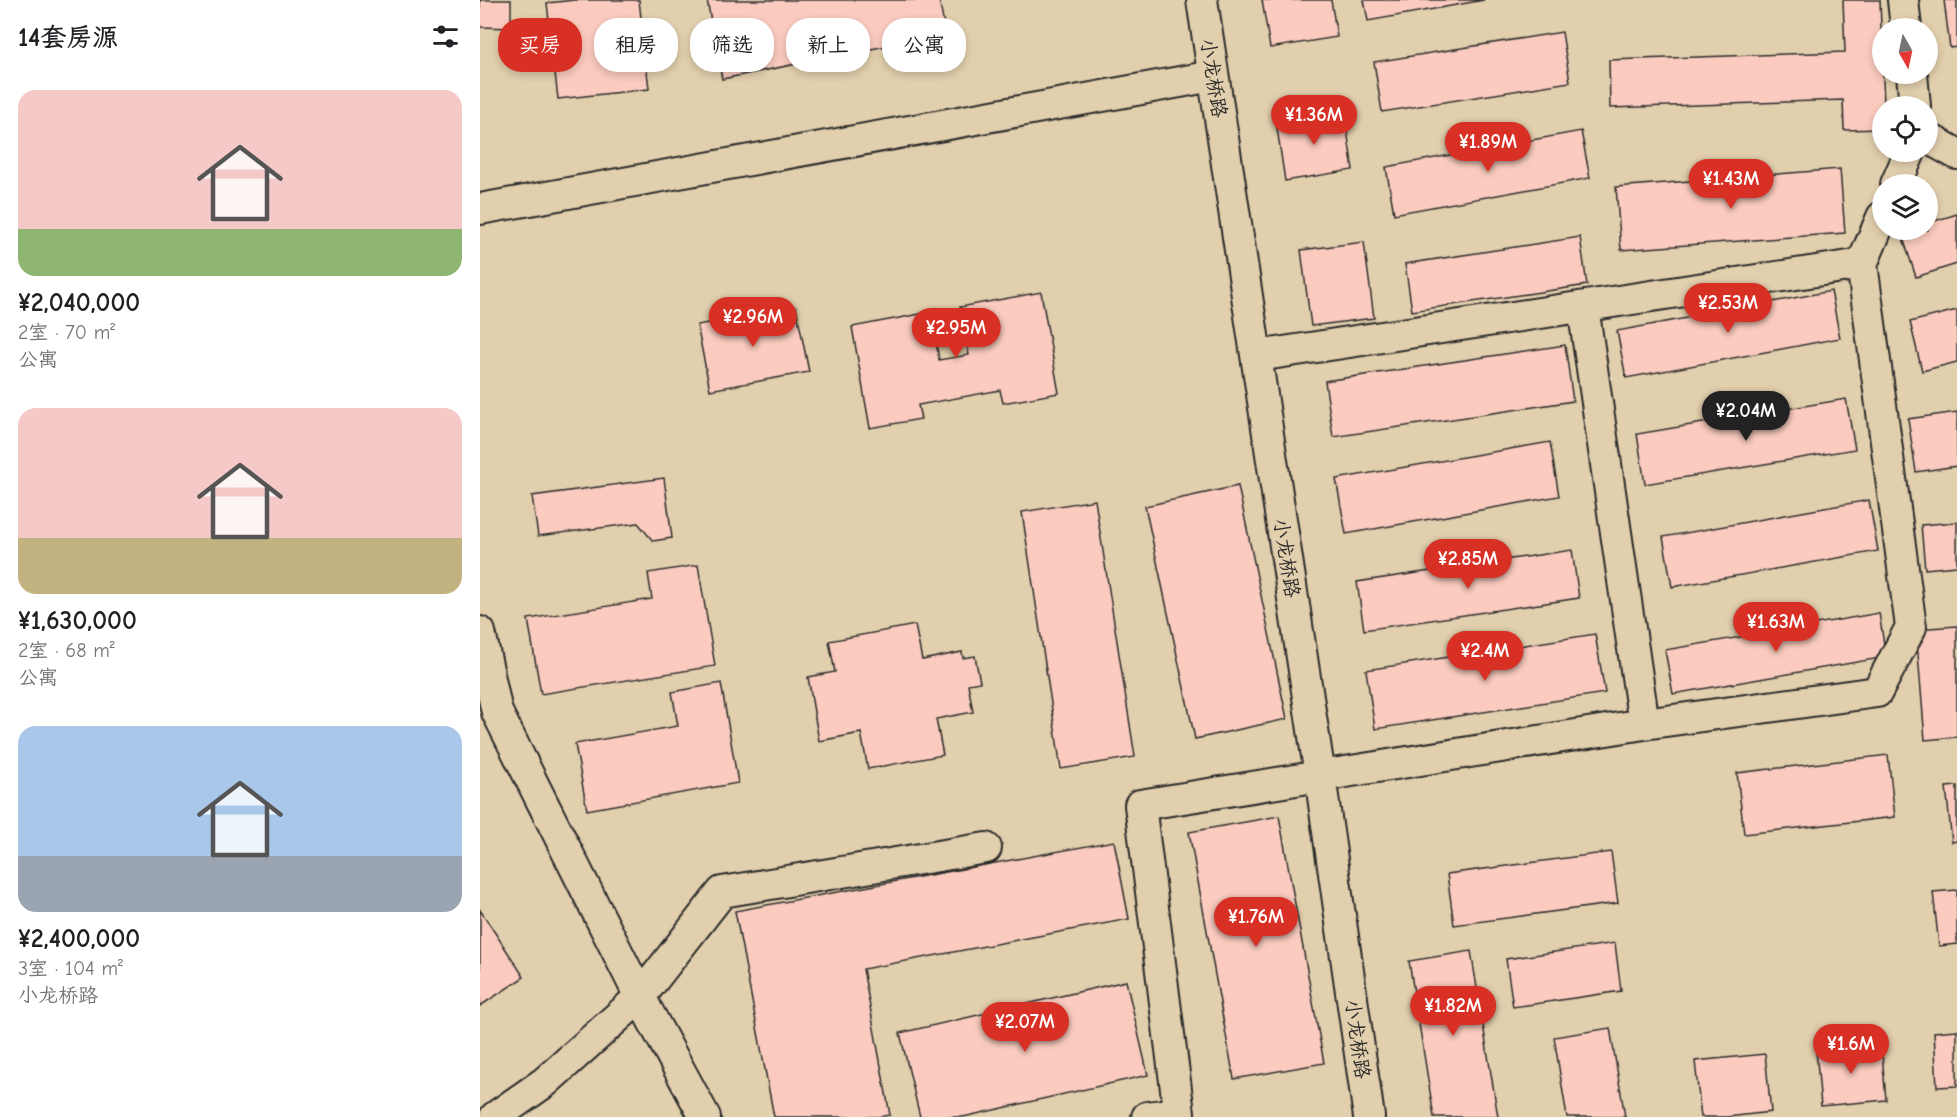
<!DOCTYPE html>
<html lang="zh">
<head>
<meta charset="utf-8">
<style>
	body { margin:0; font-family:"Comic Neue","LXGW WenKai TC",sans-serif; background:#f2f2f2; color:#202124; height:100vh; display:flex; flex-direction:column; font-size:22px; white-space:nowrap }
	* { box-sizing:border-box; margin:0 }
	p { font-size:20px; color:#757577 }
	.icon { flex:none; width:33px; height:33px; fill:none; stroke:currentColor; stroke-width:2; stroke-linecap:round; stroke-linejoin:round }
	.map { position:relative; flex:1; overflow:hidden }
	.details { display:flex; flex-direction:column; background:#fff; width:480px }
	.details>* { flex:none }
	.top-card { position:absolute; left:18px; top:18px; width:570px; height:54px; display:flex; gap:12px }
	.needle { width:39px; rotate:171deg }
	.buttons { position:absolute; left:1392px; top:18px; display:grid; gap:12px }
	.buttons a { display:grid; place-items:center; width:66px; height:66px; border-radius:50%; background:#fff; box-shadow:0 3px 9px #0003; font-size:30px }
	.price { position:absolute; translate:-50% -51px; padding:0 14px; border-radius:21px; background:#d93025; color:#fff; font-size:20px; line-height:39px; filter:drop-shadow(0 2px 3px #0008) }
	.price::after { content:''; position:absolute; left:50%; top:36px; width:18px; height:14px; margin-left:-9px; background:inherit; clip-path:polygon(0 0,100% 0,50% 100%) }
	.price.selected { background:#222; color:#fff }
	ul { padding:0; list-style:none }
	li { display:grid; align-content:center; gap:12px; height:318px; padding:0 18px }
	li span { display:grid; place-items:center; height:186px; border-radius:18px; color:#555 }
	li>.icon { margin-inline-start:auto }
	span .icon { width:108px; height:108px; fill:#fffc; stroke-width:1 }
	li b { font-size:26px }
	h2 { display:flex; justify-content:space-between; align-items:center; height:72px; padding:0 18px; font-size:26px }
	.chip { padding:0 21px; border-radius:24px; background:#fff; box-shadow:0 3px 9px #0003; font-size:21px; line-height:54px }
	.chip.selected { background:#d93025; color:#fff }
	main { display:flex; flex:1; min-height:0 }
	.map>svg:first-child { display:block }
	.building { fill:#facbbe; stroke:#2b2b2b; stroke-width:1.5 }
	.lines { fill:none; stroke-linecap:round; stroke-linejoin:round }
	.minor-casing { stroke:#2b2b2b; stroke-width:34 }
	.minor { stroke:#e2cfad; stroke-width:30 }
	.labels { text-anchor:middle; stroke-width:4.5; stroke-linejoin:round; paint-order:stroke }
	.street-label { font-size:20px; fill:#2b2b2b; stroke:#e2cfad }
</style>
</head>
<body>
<main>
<section class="details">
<h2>14套房源<svg class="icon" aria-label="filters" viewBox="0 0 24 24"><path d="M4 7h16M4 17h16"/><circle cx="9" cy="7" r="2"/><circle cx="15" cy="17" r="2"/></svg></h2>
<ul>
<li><span style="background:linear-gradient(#f6c9c9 75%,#8fb573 0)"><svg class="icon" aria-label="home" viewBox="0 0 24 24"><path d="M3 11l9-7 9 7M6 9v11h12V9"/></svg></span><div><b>¥2,040,000</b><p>2室 · 70 m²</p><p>公寓</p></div></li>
<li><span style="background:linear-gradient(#f6c9c9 70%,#c2b280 0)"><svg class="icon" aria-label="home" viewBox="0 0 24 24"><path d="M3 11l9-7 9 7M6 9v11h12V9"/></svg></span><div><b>¥1,630,000</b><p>2室 · 68 m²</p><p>公寓</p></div></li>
<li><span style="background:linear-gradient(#a9c7e8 70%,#9aa5b1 0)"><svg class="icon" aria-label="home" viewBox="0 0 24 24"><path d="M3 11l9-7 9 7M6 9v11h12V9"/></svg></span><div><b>¥2,400,000</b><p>3室 · 104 m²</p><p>小龙桥路</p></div></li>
</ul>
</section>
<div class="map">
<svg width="1477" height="1117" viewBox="0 0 1477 1117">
	<rect width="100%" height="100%" fill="#e2cfad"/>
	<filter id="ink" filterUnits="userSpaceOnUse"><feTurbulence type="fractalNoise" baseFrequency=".0167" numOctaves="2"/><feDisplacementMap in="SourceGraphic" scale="12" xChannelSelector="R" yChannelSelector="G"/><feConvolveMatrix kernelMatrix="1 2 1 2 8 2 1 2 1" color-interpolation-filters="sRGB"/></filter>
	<g filter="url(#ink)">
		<g class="building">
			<polygon points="0,0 31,0 31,28 0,27"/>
			<polygon points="95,0 159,0 169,89 78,99 67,3"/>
			<polygon points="227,0 459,0 466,34 242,79"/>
			<polygon points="782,0 851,0 857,37 790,48"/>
			<polygon points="884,0 1004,0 888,21"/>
			<polygon points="1363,0 1400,0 1404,106 1402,129 1364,130 1363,100 1130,108 1129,60 1365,52"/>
			<polygon points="1464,0 1477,0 1477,47 1470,48"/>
			<polygon points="1082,32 1090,82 902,112 894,62"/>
			<polygon points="864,110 873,170 805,181 796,121"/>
			<polygon points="1101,131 1110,178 914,214 906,167"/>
			<polygon points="1360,169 1365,233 1141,250 1136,187"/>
			<polygon points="1477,214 1477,264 1436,277 1421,232 1428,230 1448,230 1448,223"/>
			<polygon points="1100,237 1107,285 932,311 925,264"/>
			<polygon points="884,242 894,318 831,326 821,250"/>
			<polygon points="1351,291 1360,338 1146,378 1137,331"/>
			<polygon points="561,292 579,393 523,403 520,390 438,405 441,419 390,428 372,327 451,312 459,360 489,355 480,307"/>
			<polygon points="316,307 329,372 230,390 217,325"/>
			<polygon points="1477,310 1477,362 1442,371 1430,322"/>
			<polygon points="1085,345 1093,401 853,437 845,381"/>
			<polygon points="1366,399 1375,449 1165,484 1157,434"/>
			<polygon points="1477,412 1477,466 1436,472 1428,419"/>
			<polygon points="1070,442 1079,496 866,534 856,479"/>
			<polygon points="184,478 192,538 173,541 158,523 58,536 52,496"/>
			<polygon points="758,486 807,719 715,739 665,506"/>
			<polygon points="615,500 655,757 581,769 542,512"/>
			<polygon points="1389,500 1398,551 1192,587 1183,537"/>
			<polygon points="1477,522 1477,566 1445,569 1441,525"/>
			<polygon points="1092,550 1099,598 884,630 877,582"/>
			<polygon points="218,565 235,666 61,694 48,619 172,599 168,573"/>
			<polygon points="1399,613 1406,657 1193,694 1185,650"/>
			<polygon points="435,625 442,660 482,652 483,658 495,656 500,682 488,684 493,712 456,719 463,755 388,769 381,733 339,741 328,677 355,672 349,641"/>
			<polygon points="1477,626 1477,737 1445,740 1436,629"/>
			<polygon points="1115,634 1125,693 895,729 886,670"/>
			<polygon points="241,683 258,783 107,810 95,744 198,726 192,692"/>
			<polygon points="1408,755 1415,817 1264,834 1257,773"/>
			<polygon points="1477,786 1477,841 1472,842 1466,787"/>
			<polygon points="799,816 844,1063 754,1079 709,832"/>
			<polygon points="634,841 649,919 383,969 410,1115 397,1117 294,1117 255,911"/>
			<polygon points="1131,852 1138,903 974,925 967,874"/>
			<polygon points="1477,890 1477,944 1459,946 1453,892"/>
			<polygon points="0,910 44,977 0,1006"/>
			<polygon points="1135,943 1141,991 1033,1007 1026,959"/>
			<polygon points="991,951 1018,1117 954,1117 929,961"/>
			<polygon points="646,981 668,1075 483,1117 440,1117 420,1033"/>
			<polygon points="1130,1028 1145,1117 1087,1117 1074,1037"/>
			<polygon points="1477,1030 1477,1086 1457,1087 1454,1032"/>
			<polygon points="1401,1043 1406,1100 1341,1106 1336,1050"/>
			<polygon points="1285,1054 1291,1112 1247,1117 1221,1117 1215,1061"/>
		</g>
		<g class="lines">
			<g class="minor-casing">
				<g id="minor">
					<polyline points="722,0 840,776 889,1117"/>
					<polyline points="1423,0 1426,28"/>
					<polyline points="1432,74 1435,106"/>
					<polyline points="1448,138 1477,154"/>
					<polyline points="1416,184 1430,152"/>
					<polyline points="0,209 733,76"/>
					<polyline points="1103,307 1164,724"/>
					<polyline points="777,356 1382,264"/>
					<polyline points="0,632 17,712 160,997 225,1117"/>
					<polyline points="15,1117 65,1082 160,997 242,892 506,848"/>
					<polyline points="667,1117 699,1113 660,805 1164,724 1397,692 1431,627 1382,264 1402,217"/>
				</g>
			</g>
			<use href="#minor" class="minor"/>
		</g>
	</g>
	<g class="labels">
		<g class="street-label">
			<text transform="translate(734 78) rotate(81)" y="7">小龙桥路</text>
			<text transform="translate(807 558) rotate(81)" y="7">小龙桥路</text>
			<text transform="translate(878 1039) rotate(82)" y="7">小龙桥路</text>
		</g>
	</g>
</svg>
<div class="buttons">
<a><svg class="needle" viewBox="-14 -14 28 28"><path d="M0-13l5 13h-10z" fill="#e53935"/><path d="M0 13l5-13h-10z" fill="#757577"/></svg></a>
<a><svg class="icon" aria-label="locate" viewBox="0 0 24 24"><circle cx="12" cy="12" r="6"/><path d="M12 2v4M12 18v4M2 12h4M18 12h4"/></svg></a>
<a><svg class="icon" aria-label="layers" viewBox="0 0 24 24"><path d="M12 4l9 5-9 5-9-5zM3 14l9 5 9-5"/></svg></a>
</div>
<b class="price" style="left:834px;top:146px">¥1.36M</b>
<b class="price" style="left:1008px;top:173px">¥1.89M</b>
<b class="price" style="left:1251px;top:210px">¥1.43M</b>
<b class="price" style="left:1248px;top:334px">¥2.53M</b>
<b class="price" style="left:273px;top:348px">¥2.96M</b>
<b class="price" style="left:476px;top:359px">¥2.95M</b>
<b class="price selected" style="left:1266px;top:442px">¥2.04M</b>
<b class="price" style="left:988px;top:590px">¥2.85M</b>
<b class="price" style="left:1296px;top:653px">¥1.63M</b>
<b class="price" style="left:1005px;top:682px">¥2.4M</b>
<b class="price" style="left:776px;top:948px">¥1.76M</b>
<b class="price" style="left:973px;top:1037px">¥1.82M</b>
<b class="price" style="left:545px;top:1053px">¥2.07M</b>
<b class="price" style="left:1371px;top:1075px">¥1.6M</b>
<div class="top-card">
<a class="chip selected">买房</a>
<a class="chip">租房</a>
<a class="chip">筛选</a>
<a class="chip">新上</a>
<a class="chip">公寓</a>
</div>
</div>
</main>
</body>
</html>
